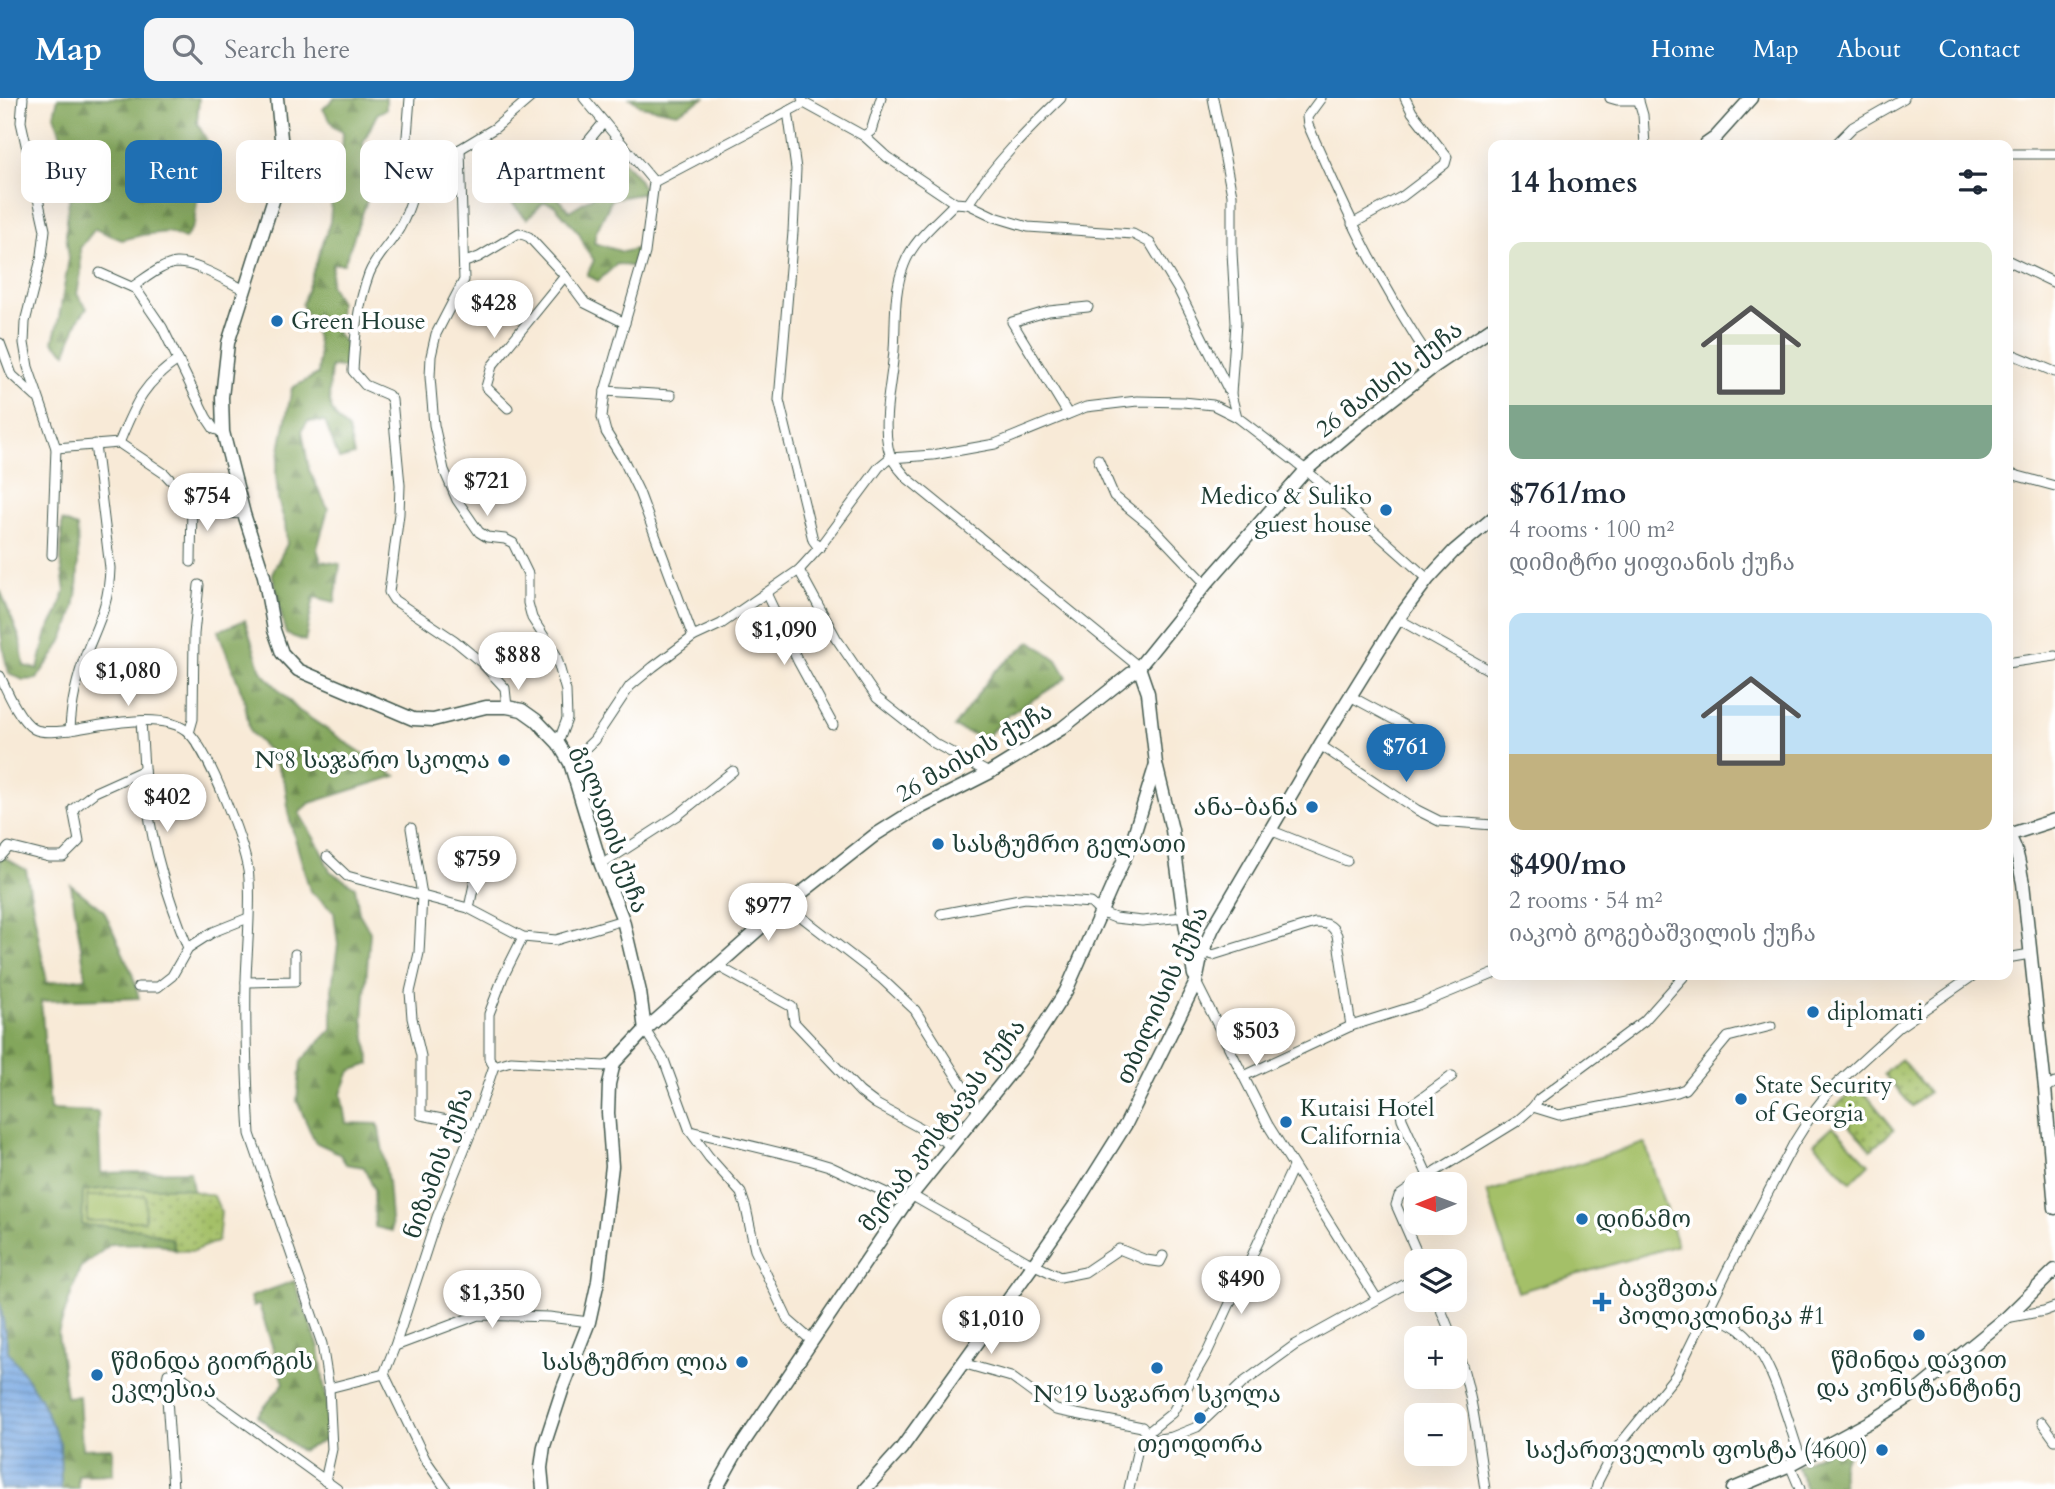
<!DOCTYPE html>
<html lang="en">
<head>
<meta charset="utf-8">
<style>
	body { margin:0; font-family:Cardo,"Noto Serif Georgian",serif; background:#f6f6f7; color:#1f2937; height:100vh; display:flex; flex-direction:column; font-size:26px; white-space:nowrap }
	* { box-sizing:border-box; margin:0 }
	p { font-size:23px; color:#747a83 }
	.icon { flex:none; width:38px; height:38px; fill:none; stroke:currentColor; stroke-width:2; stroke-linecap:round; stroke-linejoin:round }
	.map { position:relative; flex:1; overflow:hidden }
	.side { position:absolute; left:1488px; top:42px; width:525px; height:840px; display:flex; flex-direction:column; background:#fff; border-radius:14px; box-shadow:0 7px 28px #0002 }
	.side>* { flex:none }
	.banner { position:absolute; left:21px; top:42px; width:665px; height:63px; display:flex; gap:14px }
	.needle { width:46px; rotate:269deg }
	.tools { position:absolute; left:1404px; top:1074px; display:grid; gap:14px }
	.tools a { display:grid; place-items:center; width:63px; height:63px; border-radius:14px; background:#fff; box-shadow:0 7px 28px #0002; font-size:35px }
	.price { position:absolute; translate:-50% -60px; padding:0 16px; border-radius:24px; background:#fff; color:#222; font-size:23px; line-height:46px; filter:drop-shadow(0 2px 4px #0008) }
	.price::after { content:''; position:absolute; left:50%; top:42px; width:21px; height:16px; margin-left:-10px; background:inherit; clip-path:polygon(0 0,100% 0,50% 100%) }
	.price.selected { background:#1f6fb2; color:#fff }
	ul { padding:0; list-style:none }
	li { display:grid; align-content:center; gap:14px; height:371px; padding:0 21px }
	li span { display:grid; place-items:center; height:217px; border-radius:14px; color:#555 }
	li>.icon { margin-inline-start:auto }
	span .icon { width:126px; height:126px; fill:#fffc; stroke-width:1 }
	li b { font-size:30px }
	h2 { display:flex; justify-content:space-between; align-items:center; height:84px; padding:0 21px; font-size:30px }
	.tag { padding:0 24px; border-radius:14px; background:#fff; box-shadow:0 7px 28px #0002; font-size:24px; line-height:63px }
	.tag.selected { background:#1f6fb2; color:#fff }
	header { display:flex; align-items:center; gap:42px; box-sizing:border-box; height:98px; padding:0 35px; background:#1f6fb2; color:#fff }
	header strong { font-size:33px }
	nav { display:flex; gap:38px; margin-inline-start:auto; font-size:24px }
	.search { width:490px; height:63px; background:#f6f6f7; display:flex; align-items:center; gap:18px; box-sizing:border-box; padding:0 24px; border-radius:14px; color:#747a83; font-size:26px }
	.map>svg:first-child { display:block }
	.grass { fill:url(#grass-dots); stroke:#627e4e; stroke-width:2 }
	.forest { fill:url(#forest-firs); stroke:#517248; stroke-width:2 }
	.pitch { fill:#a4c067; stroke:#627e4e; stroke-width:2 }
	.water { fill:url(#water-rules); stroke:#4b728a; stroke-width:2 }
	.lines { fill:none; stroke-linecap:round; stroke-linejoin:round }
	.minor-casing { stroke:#40574c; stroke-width:11 }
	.tertiary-casing { stroke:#40574c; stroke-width:15 }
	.secondary-casing { stroke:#40574c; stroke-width:15 }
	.minor { stroke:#fff; stroke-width:9 }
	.tertiary { stroke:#fff; stroke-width:12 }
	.secondary { stroke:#fff; stroke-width:12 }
	.poi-dot { fill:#1f6fb2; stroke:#fff; stroke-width:2.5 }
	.labels { text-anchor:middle; stroke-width:7; stroke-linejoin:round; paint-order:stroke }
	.poi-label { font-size:24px; fill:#1f3d34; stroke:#fff; text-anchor:start }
	.street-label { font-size:24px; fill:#1f3d34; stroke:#fff }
</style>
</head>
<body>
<header>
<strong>Map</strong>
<div class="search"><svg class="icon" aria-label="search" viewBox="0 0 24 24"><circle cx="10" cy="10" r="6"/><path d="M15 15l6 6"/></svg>Search here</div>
<nav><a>Home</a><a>Map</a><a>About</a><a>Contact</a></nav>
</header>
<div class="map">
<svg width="2055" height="1391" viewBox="0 0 2055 1391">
	<defs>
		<pattern id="grass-dots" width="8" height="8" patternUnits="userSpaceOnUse" patternTransform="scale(1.75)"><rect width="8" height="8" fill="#a4c067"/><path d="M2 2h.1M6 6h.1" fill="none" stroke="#859d56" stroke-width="1.8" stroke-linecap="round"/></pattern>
		<pattern id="forest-firs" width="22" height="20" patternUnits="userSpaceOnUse" patternTransform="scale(1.75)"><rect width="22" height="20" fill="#83a65c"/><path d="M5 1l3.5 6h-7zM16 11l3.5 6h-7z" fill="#6b884d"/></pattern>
		<pattern id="water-rules" width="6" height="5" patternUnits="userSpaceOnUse" patternTransform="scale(1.75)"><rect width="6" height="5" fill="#77a7e1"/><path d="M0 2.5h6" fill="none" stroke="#6189b7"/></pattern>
	</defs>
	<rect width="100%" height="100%" fill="#fff"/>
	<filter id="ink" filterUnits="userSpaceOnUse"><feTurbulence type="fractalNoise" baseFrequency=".0143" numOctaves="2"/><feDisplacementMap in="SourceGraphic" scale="14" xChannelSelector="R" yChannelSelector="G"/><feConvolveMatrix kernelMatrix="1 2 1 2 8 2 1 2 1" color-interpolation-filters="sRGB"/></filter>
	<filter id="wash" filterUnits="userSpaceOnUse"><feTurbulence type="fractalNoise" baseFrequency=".00686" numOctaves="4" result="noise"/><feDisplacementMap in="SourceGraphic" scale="28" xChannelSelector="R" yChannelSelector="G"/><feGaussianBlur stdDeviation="1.57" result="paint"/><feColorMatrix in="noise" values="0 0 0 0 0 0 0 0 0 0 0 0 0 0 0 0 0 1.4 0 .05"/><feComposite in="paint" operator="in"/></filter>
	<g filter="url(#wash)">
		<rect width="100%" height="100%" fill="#f8ead7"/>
		<g class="grass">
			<polygon points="1901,961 1929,994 1912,1008 1884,976"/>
			<polygon points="1859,988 1894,1031 1871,1052 1834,1010"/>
			<polygon points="111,1090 182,1090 214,1098 221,1114 218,1143 193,1153 175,1152 172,1141 82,1127 83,1092"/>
		</g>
		<g class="forest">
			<polygon points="58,0 199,0 197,25 214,55 215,75 204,84 197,103 194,126 185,141 168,134 142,137 122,142 95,131 80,150 81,175 77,196 87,210 78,222 66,255 53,244 59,220 69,160 66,136 68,108 77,67 65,49 54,17"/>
			<path d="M334,0h52v11l-9,5 -14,29 4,25 7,13 -30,83h-11l-3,21 10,17 -3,32c12,11 13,19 13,34l-19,-1c-2,27 -7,45 17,62l6,26 -15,4 -14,-37 -17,-1 -6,9 7,40 19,39 -11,40 4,12 19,3 -5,38 -21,-5 -9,44 -19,-7 -14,-61 15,-29 -2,-21 -7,-23 -2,-29 16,-83 26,-14c4,-30 -2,-43 -16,-69l28,-83 3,-36 -18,-5 8,-22 19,-3 1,-24 -8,-4 -12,-19z"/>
			<polygon points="630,0 704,0 677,15 641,8"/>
			<polygon points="509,56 520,66 531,60 537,72 552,73 551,91 569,113 592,99 622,62 639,81 645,95 612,101 596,134 594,145 623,154 639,150 635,169 617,166 598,183 587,177 594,162 586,151 579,135 554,107 544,104 527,121 507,100 495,104 489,79"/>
			<path d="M62,423l15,6c2,42 4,83 -19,121 -6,11 -15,20 -21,31l-14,1 -14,-7c-9,-27 -9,-54 -9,-83l20,49 4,27 14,3 9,-37 10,-18 8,-23 -4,-29z"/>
			<polygon points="245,522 261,573 298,612 396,678 310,705 299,715 320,750 330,773 355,789 359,815 370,834 363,921 370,966 350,973 341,996 346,1025 378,1026 388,1083 392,1133 375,1129 374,1091 364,1069 346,1066 339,1055 315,1044 297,1003 301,963 332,931 332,889 338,847 334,814 310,793 290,723 285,686 270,654 250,634 244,600 218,533"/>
			<path d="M1031,543l26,19 10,17c-28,23 -59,30 -81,62l-32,-12 40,-55z"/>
			<polygon points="0,757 26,772 46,879 45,885 86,880 71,787 104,813 132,875 139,900 41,903 50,1012 98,1014 101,1075 190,1073 193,1093 182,1090 111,1090 83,1093 82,1127 141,1131 172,1141 175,1152 158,1145 111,1146 80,1170 58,1235 66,1299 79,1298 82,1351 112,1350 113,1376 78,1377 78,1391 61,1391 60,1345 40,1300 8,1253 0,1205"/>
			<polygon points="294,1183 319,1249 327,1309 326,1342 301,1353 257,1318 284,1285 259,1207 253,1208 250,1199"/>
			<path d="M1855,1338l6,10c-22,11 -21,20 -18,43h-37l-9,-23z"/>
		</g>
		<g class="pitch">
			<polygon points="1833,1028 1869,1066 1851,1084 1814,1045"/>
			<polygon points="1645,1045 1677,1147 1518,1194 1487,1094"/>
			<polygon points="87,1098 146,1098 145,1123 87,1123"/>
		</g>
		<polygon class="water" points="0,1205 8,1253 40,1300 60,1345 61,1391 0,1391"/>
	</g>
	<g filter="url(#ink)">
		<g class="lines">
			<g class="minor-casing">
				<g id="minor">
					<polyline points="23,0 21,24 45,132 42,157 25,224 24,245 28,269 56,350 52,457"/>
					<polyline points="410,0 406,51 414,62 420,64 460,51 495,30 530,0"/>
					<polyline points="584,0 654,84 645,155 605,293 602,319 606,334 624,363 639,394 693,539"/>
					<polyline points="802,0 804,5 864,38 887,59 955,105 968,106 995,119 1028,129 1133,136 1150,145 1179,193 1231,297 1237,319 1306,372 1428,481"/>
					<polyline points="1213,0 1232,97 1232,154 1236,225 1231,296"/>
					<path d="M1321,0l-14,19 1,8c38,86 73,163 127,241"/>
					<polyline points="1610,0 1617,2 1639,2"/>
					<polyline points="1638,0 1643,17 1645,47"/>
					<polyline points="788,13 796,71 793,134 779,302 813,442 819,450"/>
					<polyline points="864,38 871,33 881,0"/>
					<polyline points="1835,47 1853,29 1904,0"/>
					<polyline points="460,51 464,182 436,236 431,258 430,279 434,327 444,372 457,402 479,434 487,439 505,441 513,445 528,476 528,505 532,520 556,557 566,593 567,621 558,645"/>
					<polyline points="2007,56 2055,56"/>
					<path d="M420,64c-4,23 -9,46 -21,67 -9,15 -24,29 -30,45 -12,32 -14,64 -16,97l12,14 23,10 4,5 8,85 -1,29 -10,78 5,8 60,40 28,23 23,25 2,19"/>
					<polyline points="566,70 604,24"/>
					<polyline points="654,84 804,5"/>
					<path d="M955,105c-18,19 -42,37 -51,62 -11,27 -8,57 -10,85 -2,31 -12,66 -6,97 2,13 11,21 19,31l232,189"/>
					<path d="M968,106c26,-40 59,-73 93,-106"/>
					<polyline points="1352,126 1403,98 1445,66 1447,59 1412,14 1405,0"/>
					<polyline points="2007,162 2055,185"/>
					<polyline points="465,164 479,159 519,135 529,139 565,178 585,205 625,225"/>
					<polyline points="100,175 136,191 162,229 206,319 214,331 223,334"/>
					<path d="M132,189c13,-8 30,-23 45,-24 21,0 49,18 68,27"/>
					<polyline points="0,245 12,277 36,299"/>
					<polyline points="2007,254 2055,274"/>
					<polyline points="605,293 671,297"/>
					<polyline points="508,310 486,289 492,268 565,178"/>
					<polyline points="1068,316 1012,224 1049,213 1088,209"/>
					<path d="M119,345c16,-38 23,-59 59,-83"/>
					<polyline points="56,350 119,345 165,376 192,405 224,415 244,416"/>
					<polyline points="890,360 933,357 995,346 1086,309 1137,303 1183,304 1213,307 1237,319"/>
					<polyline points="1098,361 1114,398 1152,429 1206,486"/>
					<polyline points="2007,375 2055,388"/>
					<polyline points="191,464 192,405"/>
					<polyline points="799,472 836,540 877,600 934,645 989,675"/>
					<polyline points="766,495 798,563 833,627"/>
					<polyline points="1398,521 1489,572"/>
					<polyline points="2007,565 2055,558"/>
					<path d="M0,578c7,15 19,44 34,53 10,5 26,2 37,1 30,-5 95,-20 118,3 21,21 59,117 60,146 2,34 -2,68 -3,101 -1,51 1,103 4,154l72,210 7,44 3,61 -7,32"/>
					<polyline points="1350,598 1415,633"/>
					<path d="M141,623c2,29 3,58 7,87 6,48 22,95 40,140"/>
					<path d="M70,632c1,-26 8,-55 17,-79 13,-32 22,-48 23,-83l-15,-124"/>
					<polyline points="189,635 193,621 194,536 199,487"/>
					<polyline points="1320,647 1417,712 1439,723 1493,727"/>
					<polyline points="570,665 594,642 630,588 653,569 693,539 721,526 799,472 819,450 879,369 890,360"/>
					<polyline points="411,730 422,797 419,855 410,894 412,920 421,958 421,1017 474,1027"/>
					<polyline points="1270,732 1347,763"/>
					<polyline points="0,759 9,749 49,759 63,759 79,743 73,711 95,694 144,672"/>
					<polyline points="327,759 347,778 468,810 523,839 556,842 623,822"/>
					<polyline points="601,767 677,718 733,673"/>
					<polyline points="786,807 882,881 915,912 978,1013"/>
					<polyline points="469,810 481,753"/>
					<polyline points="941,816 1025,800 1091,805 1100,814 1115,820 1142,823 1184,819"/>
					<path d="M1198,853l15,4 102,-32c11,0 17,1 22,12l14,91"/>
					<polyline points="2007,860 2030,856"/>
					<polyline points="718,868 792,909 794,924 860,994 876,1006 951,1047"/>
					<polyline points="246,884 295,883 295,856"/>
					<polyline points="1196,884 1268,1027 1377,1201"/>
					<polyline points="138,889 158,889 172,878 188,850 213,834 248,820"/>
					<polyline points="645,932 664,962 690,1033 802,1060 829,1068 906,1104"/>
					<polyline points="494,968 489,960 489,916 503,879 523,839"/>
					<polyline points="1244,978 1351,928 1418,907 1493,876"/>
					<polyline points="2045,990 2055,985"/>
					<polyline points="1533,1009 1559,1017 1677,994 1685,991 1728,939 1771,928"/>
					<polyline points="690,1033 709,1059 741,1095 746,1110 755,1152 779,1203 788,1222 812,1243"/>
					<polyline points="1428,1078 1402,1021 1401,1015 1452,978"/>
					<polyline points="911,1097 1026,1163 1060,1179 1085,1174 1119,1151 1146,1162 1160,1164 1163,1158"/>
					<polyline points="1421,1164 1396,1107 1399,1098 1428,1078 1516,1024 1533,1009 1539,1001 1644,923 1685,877"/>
					<polyline points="1437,1202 1453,1241"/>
					<path d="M1708,1214c11,6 24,11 34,19 31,25 45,90 59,128"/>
					<polyline points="2006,1220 2044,1213 2055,1209"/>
					<path d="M1454,1244c19,48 23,97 31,147"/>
					<polyline points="395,1248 478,1217 549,1219 589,1224"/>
					<polyline points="962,1265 1011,1279 1056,1312 1142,1329 1153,1342 1172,1339 1197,1329 1244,1284 1295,1247 1416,1180"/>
					<polyline points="384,1276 395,1248 437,1119 474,1027 494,968 511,963 604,968 614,965"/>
					<polyline points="384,1276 425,1361 446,1391"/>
					<polyline points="329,1290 384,1276"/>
					<polyline points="2042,1324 2055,1342"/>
					<polyline points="1790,1367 1800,1391"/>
					<polyline points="173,1391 166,1285 168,1276 176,1275 337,1391"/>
					<polyline points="1129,1391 1138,1350 1147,1335 1172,1315 1207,1255 1293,1069"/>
					<polyline points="1596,1391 1598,1383 1612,1356 1676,1277 1729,1169 1794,1045 1816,1010 1831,991 1899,929 1974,877"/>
				</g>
			</g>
			<g class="tertiary-casing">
				<g id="tertiary">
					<polyline points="1139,569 1148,595 1156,666 1172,732 1184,819 1194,877"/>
					<polyline points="2008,737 2055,722"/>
					<polyline points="716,1391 735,1357 906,1104 1026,955 1066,893 1132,743 1156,666"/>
					<polyline points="865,1391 901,1351 1034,1166 1077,1104 1126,1026 1196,884 1202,855 1213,830 1320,647 1398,521 1428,481 1454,453 1493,420"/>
				</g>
			</g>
			<g class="secondary-casing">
				<g id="secondary">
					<polyline points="277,0 282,50 278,87 228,245 222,299 223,334 244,416 264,478 274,532 282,555 298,572 413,621 433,622 486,609 507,609 522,612 536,622 558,645 570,665 601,767 623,822 640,894 645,932"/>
					<polyline points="1705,47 1715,40 1751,0"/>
					<path d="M2007,736c11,13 12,32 16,49l22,205 10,120"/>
					<polyline points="543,1391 541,1370 544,1348 563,1290 589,1224 598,1183 612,1068 608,1015 609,986 614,965 645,932 786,807 875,737 910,715 989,675 1061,631 1139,569 1206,486 1306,372 1363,324 1435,268 1493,229"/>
					<polyline points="1733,1391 1790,1367 1875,1321 1908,1300 2006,1220 2055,1172"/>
				</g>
			</g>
			<use href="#minor" class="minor"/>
			<use href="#tertiary" class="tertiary"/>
			<use href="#secondary" class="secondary"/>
		</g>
	</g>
	<g class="poi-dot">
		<circle cx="277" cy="223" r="7"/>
		<circle cx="1386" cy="412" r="7"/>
		<circle cx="504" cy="662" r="7"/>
		<circle cx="1312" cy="709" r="7"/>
		<circle cx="938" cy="746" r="7"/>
		<circle cx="1813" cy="914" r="7"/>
		<circle cx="1741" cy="1001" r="7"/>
		<circle cx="1286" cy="1024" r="7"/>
		<circle cx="1582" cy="1121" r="7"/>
		<path d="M1598.5 1193.5h7v7h7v7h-7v7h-7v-7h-7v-7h7z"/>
		<circle cx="1919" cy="1237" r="7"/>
		<circle cx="742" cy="1264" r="7"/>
		<circle cx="1157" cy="1270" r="7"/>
		<circle cx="97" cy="1277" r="7"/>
		<circle cx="1200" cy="1320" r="7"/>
		<circle cx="1882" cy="1352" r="7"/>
	</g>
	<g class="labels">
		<g class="poi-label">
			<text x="291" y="231">Green House</text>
			<text x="1372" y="406" text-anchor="end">Medico &amp; Suliko<tspan x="1372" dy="28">guest house</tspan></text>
			<text x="490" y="670" text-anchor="end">№8 საჯარო სკოლა</text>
			<text x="1298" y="717" text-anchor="end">ანა-ბანა</text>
			<text x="952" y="754">სასტუმრო გელათი</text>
			<text x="1827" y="922">diplomati</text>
			<text x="1755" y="995">State Security<tspan x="1755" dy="28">of Georgia</tspan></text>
			<text x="1300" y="1018">Kutaisi Hotel<tspan x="1300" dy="28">California</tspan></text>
			<text x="1596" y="1129">დინამო</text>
			<text x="1618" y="1198">ბავშვთა<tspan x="1618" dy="28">პოლიკლინიკა #1</tspan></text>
			<text x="1919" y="1270" text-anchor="middle">წმინდა დავით<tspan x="1919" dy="28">და კონსტანტინე</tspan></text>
			<text x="111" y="1271">წმინდა გიორგის<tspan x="111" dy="28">ეკლესია</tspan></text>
			<text x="728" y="1272" text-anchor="end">სასტუმრო ლია</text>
			<text x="1157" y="1304" text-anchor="middle">№19 საჯარო სკოლა</text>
			<text x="1200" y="1354" text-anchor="middle">თეოდორა</text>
			<text x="1868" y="1360" text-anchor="end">საქართველოს ფოსტა (4600)</text>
		</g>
		<g class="street-label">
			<text transform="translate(1389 281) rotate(-37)" y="8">26 მაისის ქუჩა</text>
			<text transform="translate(974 654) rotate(-30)" y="8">26 მაისის ქუჩა</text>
			<text transform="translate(611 731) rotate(70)" y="8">გელათის ქუჩა</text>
			<text transform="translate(1162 897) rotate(-66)" y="8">თბილისის ქუჩა</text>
			<text transform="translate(942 1027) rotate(-53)" y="8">მერაბ კოსტავას ქუჩა</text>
			<text transform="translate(438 1065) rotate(-70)" y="8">ნიზამის ქუჩა</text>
		</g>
	</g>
</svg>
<div class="tools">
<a><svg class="needle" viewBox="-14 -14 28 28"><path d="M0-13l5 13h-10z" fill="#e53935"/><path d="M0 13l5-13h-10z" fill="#747a83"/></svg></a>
<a><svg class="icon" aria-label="layers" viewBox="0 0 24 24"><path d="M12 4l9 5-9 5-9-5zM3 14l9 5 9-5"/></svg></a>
<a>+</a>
<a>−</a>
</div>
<b class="price" style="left:494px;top:242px">$428</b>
<b class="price" style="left:487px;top:420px">$721</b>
<b class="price" style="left:207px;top:435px">$754</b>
<b class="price" style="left:784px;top:569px">$1,090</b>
<b class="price" style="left:518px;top:594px">$888</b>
<b class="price" style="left:128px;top:610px">$1,080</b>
<b class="price selected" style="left:1406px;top:686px">$761</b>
<b class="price" style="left:167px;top:736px">$402</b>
<b class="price" style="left:477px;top:798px">$759</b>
<b class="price" style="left:768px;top:845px">$977</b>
<b class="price" style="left:1256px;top:970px">$503</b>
<b class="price" style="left:1241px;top:1218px">$490</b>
<b class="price" style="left:492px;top:1232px">$1,350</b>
<b class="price" style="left:991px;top:1258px">$1,010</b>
<div class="banner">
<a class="tag">Buy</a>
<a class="tag selected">Rent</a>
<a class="tag">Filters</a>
<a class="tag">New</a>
<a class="tag">Apartment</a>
</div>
<section class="side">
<h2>14 homes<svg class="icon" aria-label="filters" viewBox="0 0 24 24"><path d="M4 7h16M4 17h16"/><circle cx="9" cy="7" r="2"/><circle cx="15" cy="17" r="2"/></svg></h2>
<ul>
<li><span style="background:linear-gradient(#dfe7d0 75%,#7fa58c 0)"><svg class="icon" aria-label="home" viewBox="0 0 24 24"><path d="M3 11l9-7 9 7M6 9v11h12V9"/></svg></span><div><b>$761/mo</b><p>4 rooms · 100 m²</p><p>დიმიტრი ყიფიანის ქუჩა</p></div></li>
<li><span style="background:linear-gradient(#bfe0f5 65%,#c2b280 0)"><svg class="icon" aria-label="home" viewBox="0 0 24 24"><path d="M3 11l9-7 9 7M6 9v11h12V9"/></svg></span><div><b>$490/mo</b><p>2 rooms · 54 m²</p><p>იაკობ გოგებაშვილის ქუჩა</p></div></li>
</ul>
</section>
</div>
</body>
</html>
